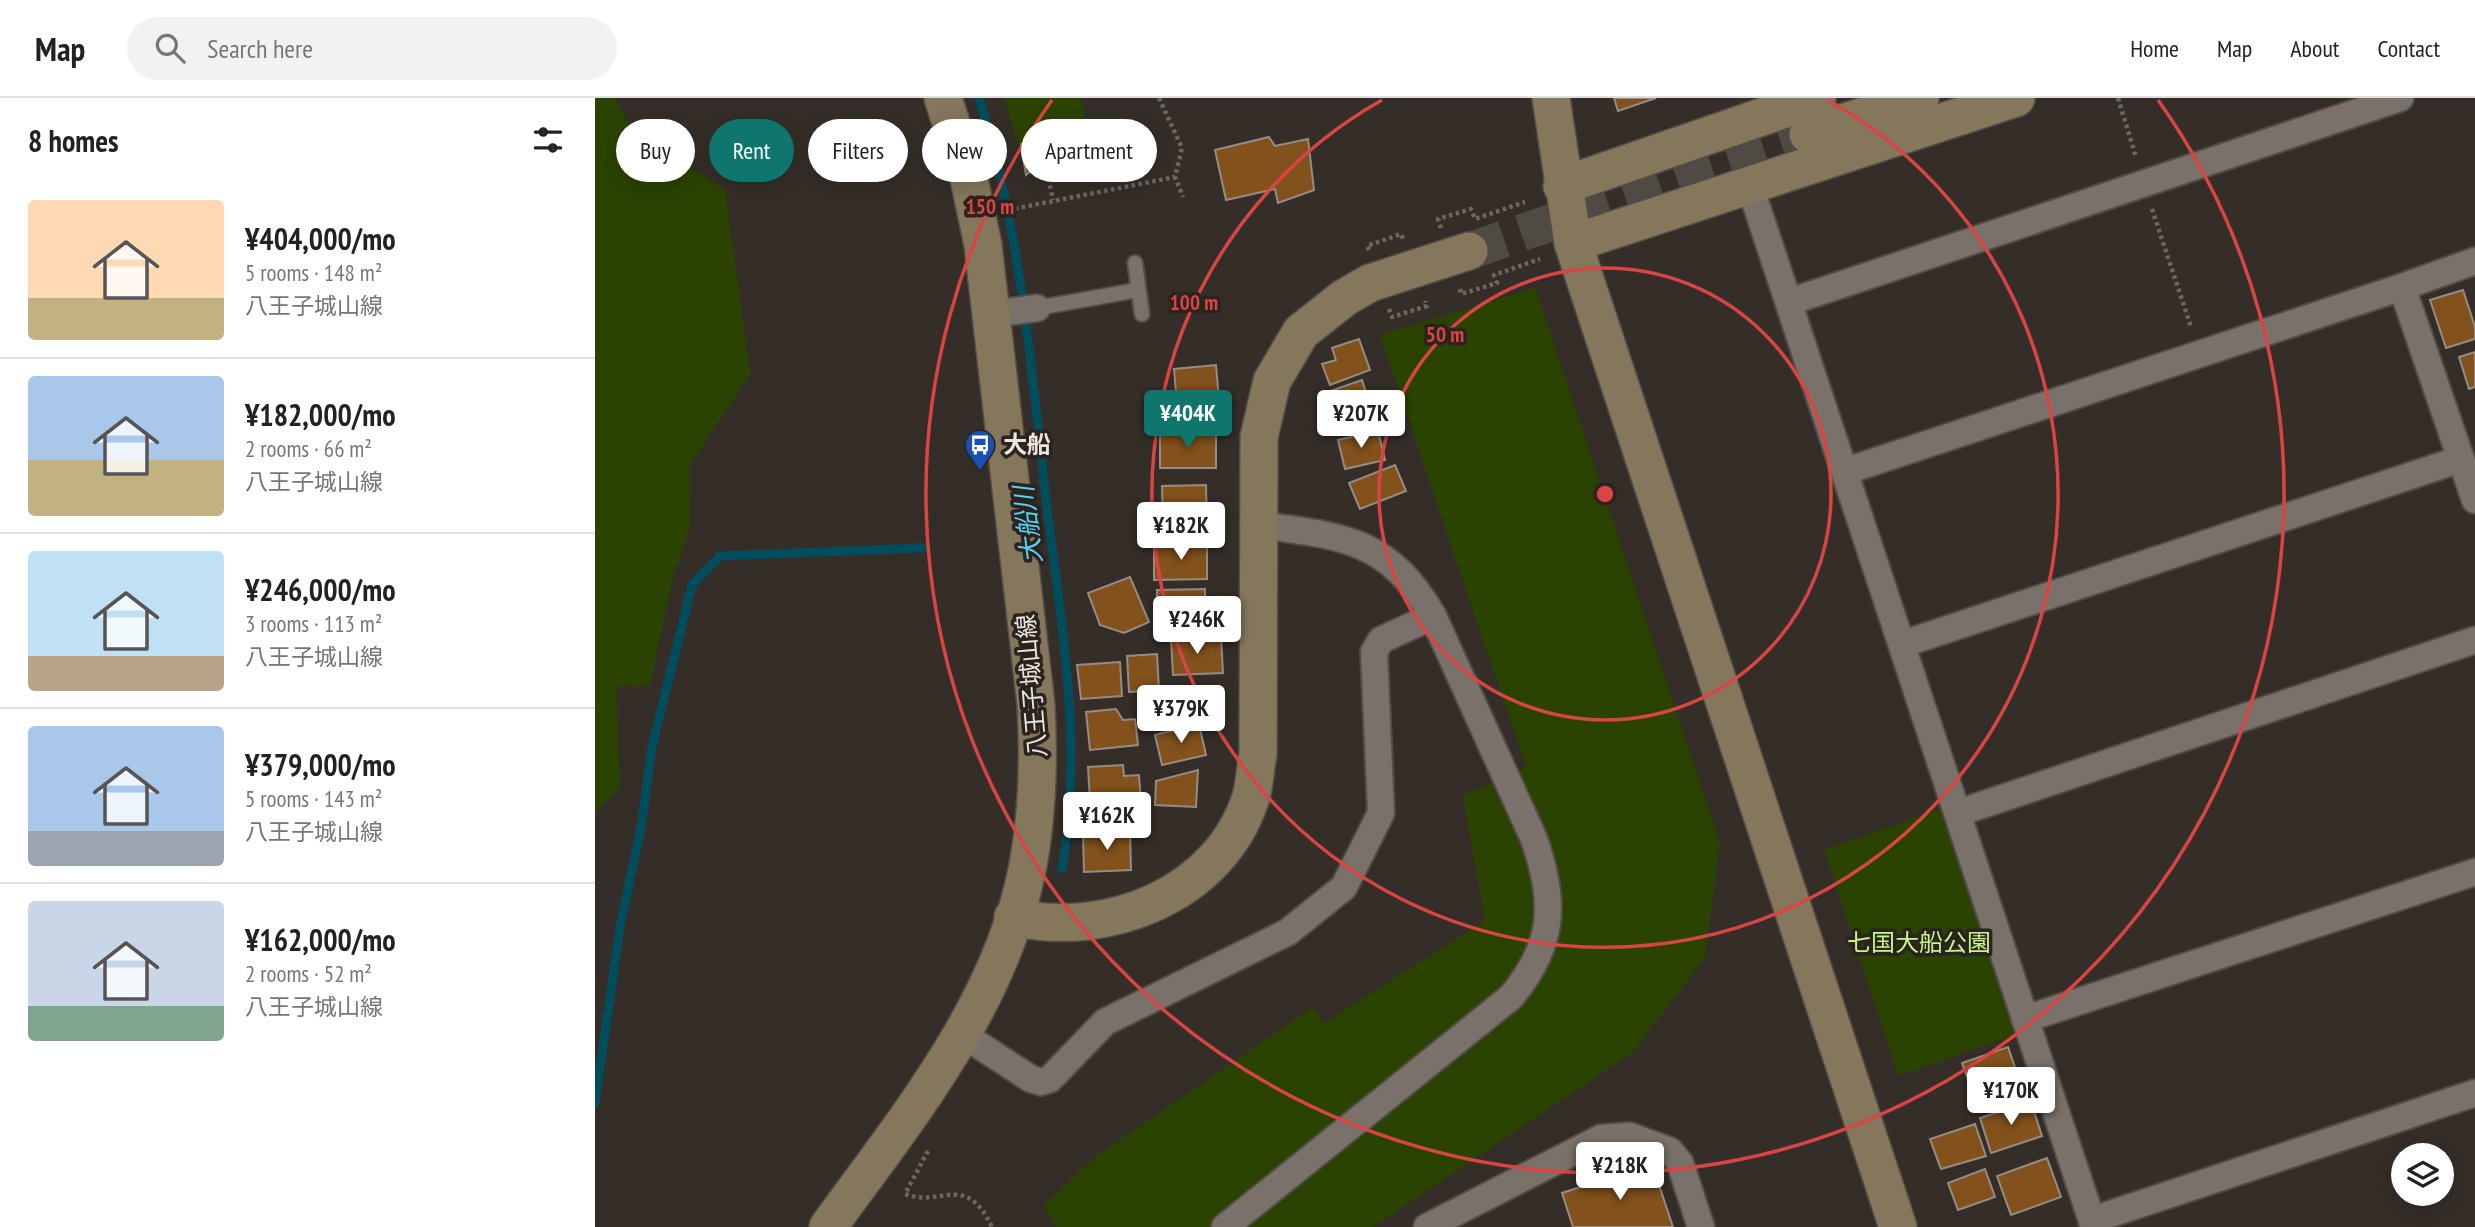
<!DOCTYPE html>
<html lang="en">
<head>
<meta charset="utf-8">
<style>
	body { margin:0; font-family:"PT Sans Narrow","Noto Sans JP",sans-serif; background:#f2f2f2; color:#222; height:100vh; display:flex; flex-direction:column; font-size:26px; white-space:nowrap }
	* { box-sizing:border-box; margin:0 }
	p { font-size:23px; color:#767676 }
	.icon { flex:none; width:38px; height:38px; fill:none; stroke:currentColor; stroke-width:2; stroke-linecap:round; stroke-linejoin:round }
	.map { position:relative; flex:1; overflow:hidden }
	.sheet { display:flex; flex-direction:column; background:#fff; width:595px }
	.sheet>* { flex:none }
	.hud { position:absolute; left:21px; top:21px; width:665px; height:63px; display:flex; gap:14px }
	.fabs { position:absolute; left:1796px; top:1045px; display:grid; gap:14px }
	.fabs a { display:grid; place-items:center; width:63px; height:63px; border-radius:50%; background:#fff; box-shadow:0 4px 18px #0003; font-size:35px }
	.price { position:absolute; translate:-50% -60px; padding:0 16px; border-radius:7px; background:#fff; color:#222; font-size:23px; line-height:46px; filter:drop-shadow(0 2px 4px #0008) }
	.price::after { content:''; position:absolute; left:50%; top:42px; width:21px; height:16px; margin-left:-10px; background:inherit; clip-path:polygon(0 0,100% 0,50% 100%) }
	.price.current { background:#0f766e; color:#fff }
	ul { padding:0; list-style:none }
	li { display:flex; align-items:center; gap:21px; height:175px; padding:0 28px }
	li+li { border-top:2px solid #e0e0e0 }
	li span { display:grid; place-items:center; flex:none; width:196px; height:140px; border-radius:7px; color:#555 }
	li>.icon { margin-inline-start:auto }
	span .icon { width:84px; height:84px; fill:#fffc; stroke-width:1 }
	li b { font-size:30px }
	h2 { display:flex; justify-content:space-between; align-items:center; height:84px; padding:0 28px; font-size:30px }
	.tag { padding:0 24px; border-radius:32px; background:#fff; box-shadow:0 4px 18px #0003; font-size:24px; line-height:63px }
	.tag.current { background:#0f766e; color:#fff }
	header { display:flex; align-items:center; gap:42px; box-sizing:border-box; height:98px; padding:0 35px; background:#fff; border-bottom:2px solid #e0e0e0 }
	header strong { font-size:33px }
	nav { display:flex; gap:38px; margin-inline-start:auto; font-size:24px }
	.search { width:490px; height:63px; background:#f2f2f2; display:flex; align-items:center; gap:18px; box-sizing:border-box; padding:0 24px; border-radius:38px; color:#767676; font-size:26px }
	main { display:flex; flex:1; min-height:0 }
	.map>svg:first-child { display:block }
	.green { fill:#2a4300 }
	.lines { fill:none; stroke-linecap:round; stroke-linejoin:round }
	.stream { stroke:#004e5d; stroke-width:9 }
	.building { fill:#82511c; stroke:#958c85; stroke-width:2 }
	.secondary-tunnel { stroke:#504a44; stroke-width:37; stroke-dasharray:37 18; stroke-linecap:butt }
	.lane-casing { stroke:#534c47; stroke-width:18 }
	.street-casing { stroke:#534c47; stroke-width:30 }
	.secondary-casing { stroke:#534c47; stroke-width:40 }
	.path { stroke:#6d6762; stroke-width:4.5; stroke-dasharray:3.5 3.5; stroke-linecap:butt }
	.lane { stroke:#7a716a; stroke-width:14 }
	.street { stroke:#7a716a; stroke-width:26 }
	.secondary { stroke:#85775c; stroke-width:37 }
	.ring { fill:none; stroke:#d94444; stroke-width:3.5 }
	.labels { text-anchor:middle; stroke-width:7; stroke-linejoin:round; paint-order:stroke }
	.poi-label { font-size:24px; font-weight:bold; fill:#ebe6e2; stroke:#2b241e; text-anchor:start }
	.street-label { font-size:24px; fill:#ebe6e2; stroke:#2b241e }
	.park-label { font-size:24px; fill:#c4f68a; stroke:#2b241e }
	.water-label { font-size:26px; font-style:italic; fill:#55d4f2; stroke:#2b241e }
	.centre { fill:#d94444; stroke:#2b241e; stroke-width:3.5 }
	.ring-label { font-size:21px; text-anchor:middle; font-weight:bold; fill:#d94444; stroke:#2b241e; stroke-width:7; stroke-linejoin:round; paint-order:stroke }
</style>
</head>
<body>
<header>
<strong>Map</strong>
<div class="search"><svg class="icon" aria-label="search" viewBox="0 0 24 24"><circle cx="10" cy="10" r="6"/><path d="M15 15l6 6"/></svg>Search here</div>
<nav><a>Home</a><a>Map</a><a>About</a><a>Contact</a></nav>
</header>
<main>
<section class="sheet">
<h2>8 homes<svg class="icon" aria-label="filters" viewBox="0 0 24 24"><path d="M4 7h16M4 17h16"/><circle cx="9" cy="7" r="2"/><circle cx="15" cy="17" r="2"/></svg></h2>
<ul>
<li><span style="background:linear-gradient(#ffd9b3 70%,#c2b280 0)"><svg class="icon" aria-label="home" viewBox="0 0 24 24"><path d="M3 11l9-7 9 7M6 9v11h12V9"/></svg></span><div><b>¥404,000/mo</b><p>5 rooms · 148 m²</p><p>八王子城山線</p></div></li>
<li><span style="background:linear-gradient(#a9c7e8 60%,#c2b280 0)"><svg class="icon" aria-label="home" viewBox="0 0 24 24"><path d="M3 11l9-7 9 7M6 9v11h12V9"/></svg></span><div><b>¥182,000/mo</b><p>2 rooms · 66 m²</p><p>八王子城山線</p></div></li>
<li><span style="background:linear-gradient(#bfe0f5 75%,#b9a48a 0)"><svg class="icon" aria-label="home" viewBox="0 0 24 24"><path d="M3 11l9-7 9 7M6 9v11h12V9"/></svg></span><div><b>¥246,000/mo</b><p>3 rooms · 113 m²</p><p>八王子城山線</p></div></li>
<li><span style="background:linear-gradient(#a9c7e8 75%,#9aa5b1 0)"><svg class="icon" aria-label="home" viewBox="0 0 24 24"><path d="M3 11l9-7 9 7M6 9v11h12V9"/></svg></span><div><b>¥379,000/mo</b><p>5 rooms · 143 m²</p><p>八王子城山線</p></div></li>
<li><span style="background:linear-gradient(#c9d6e8 75%,#7fa58c 0)"><svg class="icon" aria-label="home" viewBox="0 0 24 24"><path d="M3 11l9-7 9 7M6 9v11h12V9"/></svg></span><div><b>¥162,000/mo</b><p>2 rooms · 52 m²</p><p>八王子城山線</p></div></li>
</ul>
</section>
<div class="map">
<svg width="1880" height="1129" viewBox="0 0 1880 1129">
	<rect width="100%" height="100%" fill="#352e28"/>
	<g class="green">
		<polygon points="0,0 19,0 38,33 130,91 155,276 94,368 95,429 77,483 55,587 21,588 25,690 0,715"/>
		<polygon points="410,0 486,0 500,68 431,77"/>
		<polygon points="940,190 1125,746 1110,860 1037,955 778,1129 462,1129 448,1108 499,1060 718,909 729,925 890,823 868,698 931,669 785,237"/>
		<polygon points="1346,711 1420,937 1303,978 1229,752"/>
	</g>
	<g class="lines">
		<g class="stream">
			<path d="M384,0c41,131 52,266 67,402 15,122 38,246 16,369"/>
			<polyline points="0,1005 25,829 46,729 57,649 97,487 125,458 327,450"/>
		</g>
	</g>
	<g class="building">
		<polygon points="1019,0 1061,0 1023,13"/>
		<polygon points="674,39 680,48 713,41 719,92 683,105 680,91 631,102 620,52"/>
		<polygon points="440,44 442,67 431,77 426,46"/>
		<polygon points="1868,192 1880,229 1880,241 1851,250 1835,202"/>
		<polygon points="764,241 775,272 735,287 727,266 741,262 737,250"/>
		<polygon points="1880,254 1880,289 1874,291 1864,259"/>
		<polygon points="621,267 625,314 583,318 579,271"/>
		<polygon points="767,282 779,319 747,329 735,293"/>
		<polygon points="783,333 790,362 750,371 743,342"/>
		<rect x="565" y="334" width="56" height="36"/>
		<polygon points="800,367 811,393 765,411 754,385"/>
		<polygon points="611,387 612,430 568,431 567,388"/>
		<polygon points="612,446 612,481 559,482 559,447"/>
		<polygon points="535,479 554,524 529,535 505,527 493,495"/>
		<polygon points="610,491 610,524 562,525 562,492"/>
		<polygon points="626,539 628,575 578,577 576,541"/>
		<polygon points="562,556 564,592 534,594 532,558"/>
		<polygon points="525,564 527,598 486,601 482,567"/>
		<polygon points="521,611 528,622 540,621 543,647 495,652 491,614"/>
		<polygon points="604,626 611,657 567,667 560,637"/>
		<polygon points="528,667 529,678 544,677 547,718 496,721 493,669"/>
		<polygon points="603,672 601,709 560,707 561,683"/>
		<polygon points="535,734 536,772 489,774 488,735"/>
		<polygon points="1413,949 1423,978 1377,992 1367,965"/>
		<polygon points="1436,1004 1447,1038 1396,1055 1385,1020"/>
		<polygon points="1380,1026 1391,1058 1346,1071 1335,1041"/>
		<polygon points="1452,1060 1466,1099 1416,1117 1402,1078"/>
		<polygon points="1057,1066 1078,1129 978,1129 967,1095"/>
		<polygon points="1390,1071 1400,1099 1363,1112 1353,1085"/>
	</g>
	<g class="lines">
		<polyline class="secondary-tunnel" points="874,153 1213,36"/>
		<g class="lane-casing">
			<g id="lane">
				<polyline points="540,165 547,216"/>
				<polyline points="442,210 543,192"/>
			</g>
		</g>
		<g class="street-casing">
			<g id="street">
				<polyline points="1154,85 1499,1129"/>
				<polyline points="1880,163 1807,189 1880,402"/>
				<polyline points="1194,204 1805,0"/>
				<polyline points="397,216 442,210"/>
				<polyline points="1251,373 1807,189"/>
				<polyline points="1308,546 1866,361"/>
				<polyline points="1363,715 1880,542"/>
				<polyline points="1430,921 1880,774"/>
				<polyline points="367,936 436,981 446,984 455,981 510,924 693,834 749,789 786,715 779,554 786,542 838,518"/>
				<polyline points="1497,1122 1880,995"/>
				<path d="M630,1129l286,-230c44,-53 45,-95 23,-158l-101,-223c-45,-78 -92,-80 -174,-91"/>
				<polyline points="832,1129 1006,1040 1035,1038 1075,1053 1085,1065 1106,1129"/>
			</g>
		</g>
		<g class="secondary-casing">
			<g id="secondary">
				<polyline points="956,0 978,145 1303,1129"/>
				<polyline points="1213,36 1325,0"/>
				<polyline points="967,88 1222,0"/>
				<polyline points="978,145 1421,0"/>
				<path d="M418,819c94,22 207,-22 238,-120 4,-14 4,-29 7,-43l1,-317 13,-56 29,-49 43,-34 26,-15 99,-32"/>
				<path d="M233,1129c79,-109 172,-221 199,-357 11,-55 12,-109 9,-165l-53,-460 -14,-66 -26,-81"/>
			</g>
		</g>
		<g class="path">
			<polyline points="564,0 587,50 580,79 588,99"/>
			<polyline points="1523,0 1541,59"/>
			<polyline points="449,60 458,102"/>
			<polyline points="1557,111 1596,229"/>
			<polyline points="413,112 580,79"/>
			<polyline points="846,130 843,121 876,111 880,121 930,104"/>
			<polyline points="774,152 772,148 806,136 808,141"/>
			<polyline points="865,191 866,196 902,185 899,177 945,161"/>
			<polyline points="794,211 797,219 832,208 830,203"/>
			<path d="M333,1053l-23,43c36,14 60,-23 87,33"/>
		</g>
		<use href="#lane" class="lane"/>
		<use href="#street" class="street"/>
		<use href="#secondary" class="secondary"/>
	</g>
	<g class="ring">
		<circle cx="1010" cy="396" r="226"/>
		<path d="M1233 2A453 453 0 1 1 787 2"/>
		<path d="M1563 2A679 679 0 1 1 457 2"/>
	</g>
	<defs>
		<g id="bus-pin" transform="scale(1.575)"><path d="M0 17L-7.5 6A9.5 9.5 0 1 1 7.5 6Z" fill="#1a4fb4" stroke="#2b241e"/><path d="M-5-6H5V4H4V6H2V4H-2V6H-4V4H-5ZM-3.5-4V0h7V-4ZM-3.5 1.2v1.5H-2V1.2ZM2 1.2v1.5H3.5V1.2Z" fill="#fff"/></g>
	</defs>
	<g fill-rule="evenodd">
		<use href="#bus-pin" x="385" y="347"/>
	</g>
	<g class="labels">
		<g class="poi-label">
			<text x="408" y="355">大船</text>
		</g>
		<g class="street-label">
			<text transform="translate(437 588) rotate(-95)" y="8">八王子城山線</text>
		</g>
		<g class="park-label">
			<text x="1324" y="853">七国大船公園</text>
		</g>
		<g class="water-label">
			<text transform="translate(433 427) rotate(-97)" y="9">大船川</text>
		</g>
	</g>
	<circle cx="1010" cy="396" r="10" class="centre"/>
	<g class="ring-label">
		<text x="395" y="116">150 m</text>
		<text x="599" y="212">100 m</text>
		<text x="850" y="244">50 m</text>
	</g>
</svg>
<div class="fabs">
<a><svg class="icon" aria-label="layers" viewBox="0 0 24 24"><path d="M12 4l9 5-9 5-9-5zM3 14l9 5 9-5"/></svg></a>
</div>
<b class="price current" style="left:593px;top:352px">¥404K</b>
<b class="price" style="left:766px;top:352px">¥207K</b>
<b class="price" style="left:586px;top:464px">¥182K</b>
<b class="price" style="left:602px;top:558px">¥246K</b>
<b class="price" style="left:586px;top:647px">¥379K</b>
<b class="price" style="left:512px;top:754px">¥162K</b>
<b class="price" style="left:1416px;top:1029px">¥170K</b>
<b class="price" style="left:1025px;top:1104px">¥218K</b>
<div class="hud">
<a class="tag">Buy</a>
<a class="tag current">Rent</a>
<a class="tag">Filters</a>
<a class="tag">New</a>
<a class="tag">Apartment</a>
</div>
</div>
</main>
</body>
</html>
